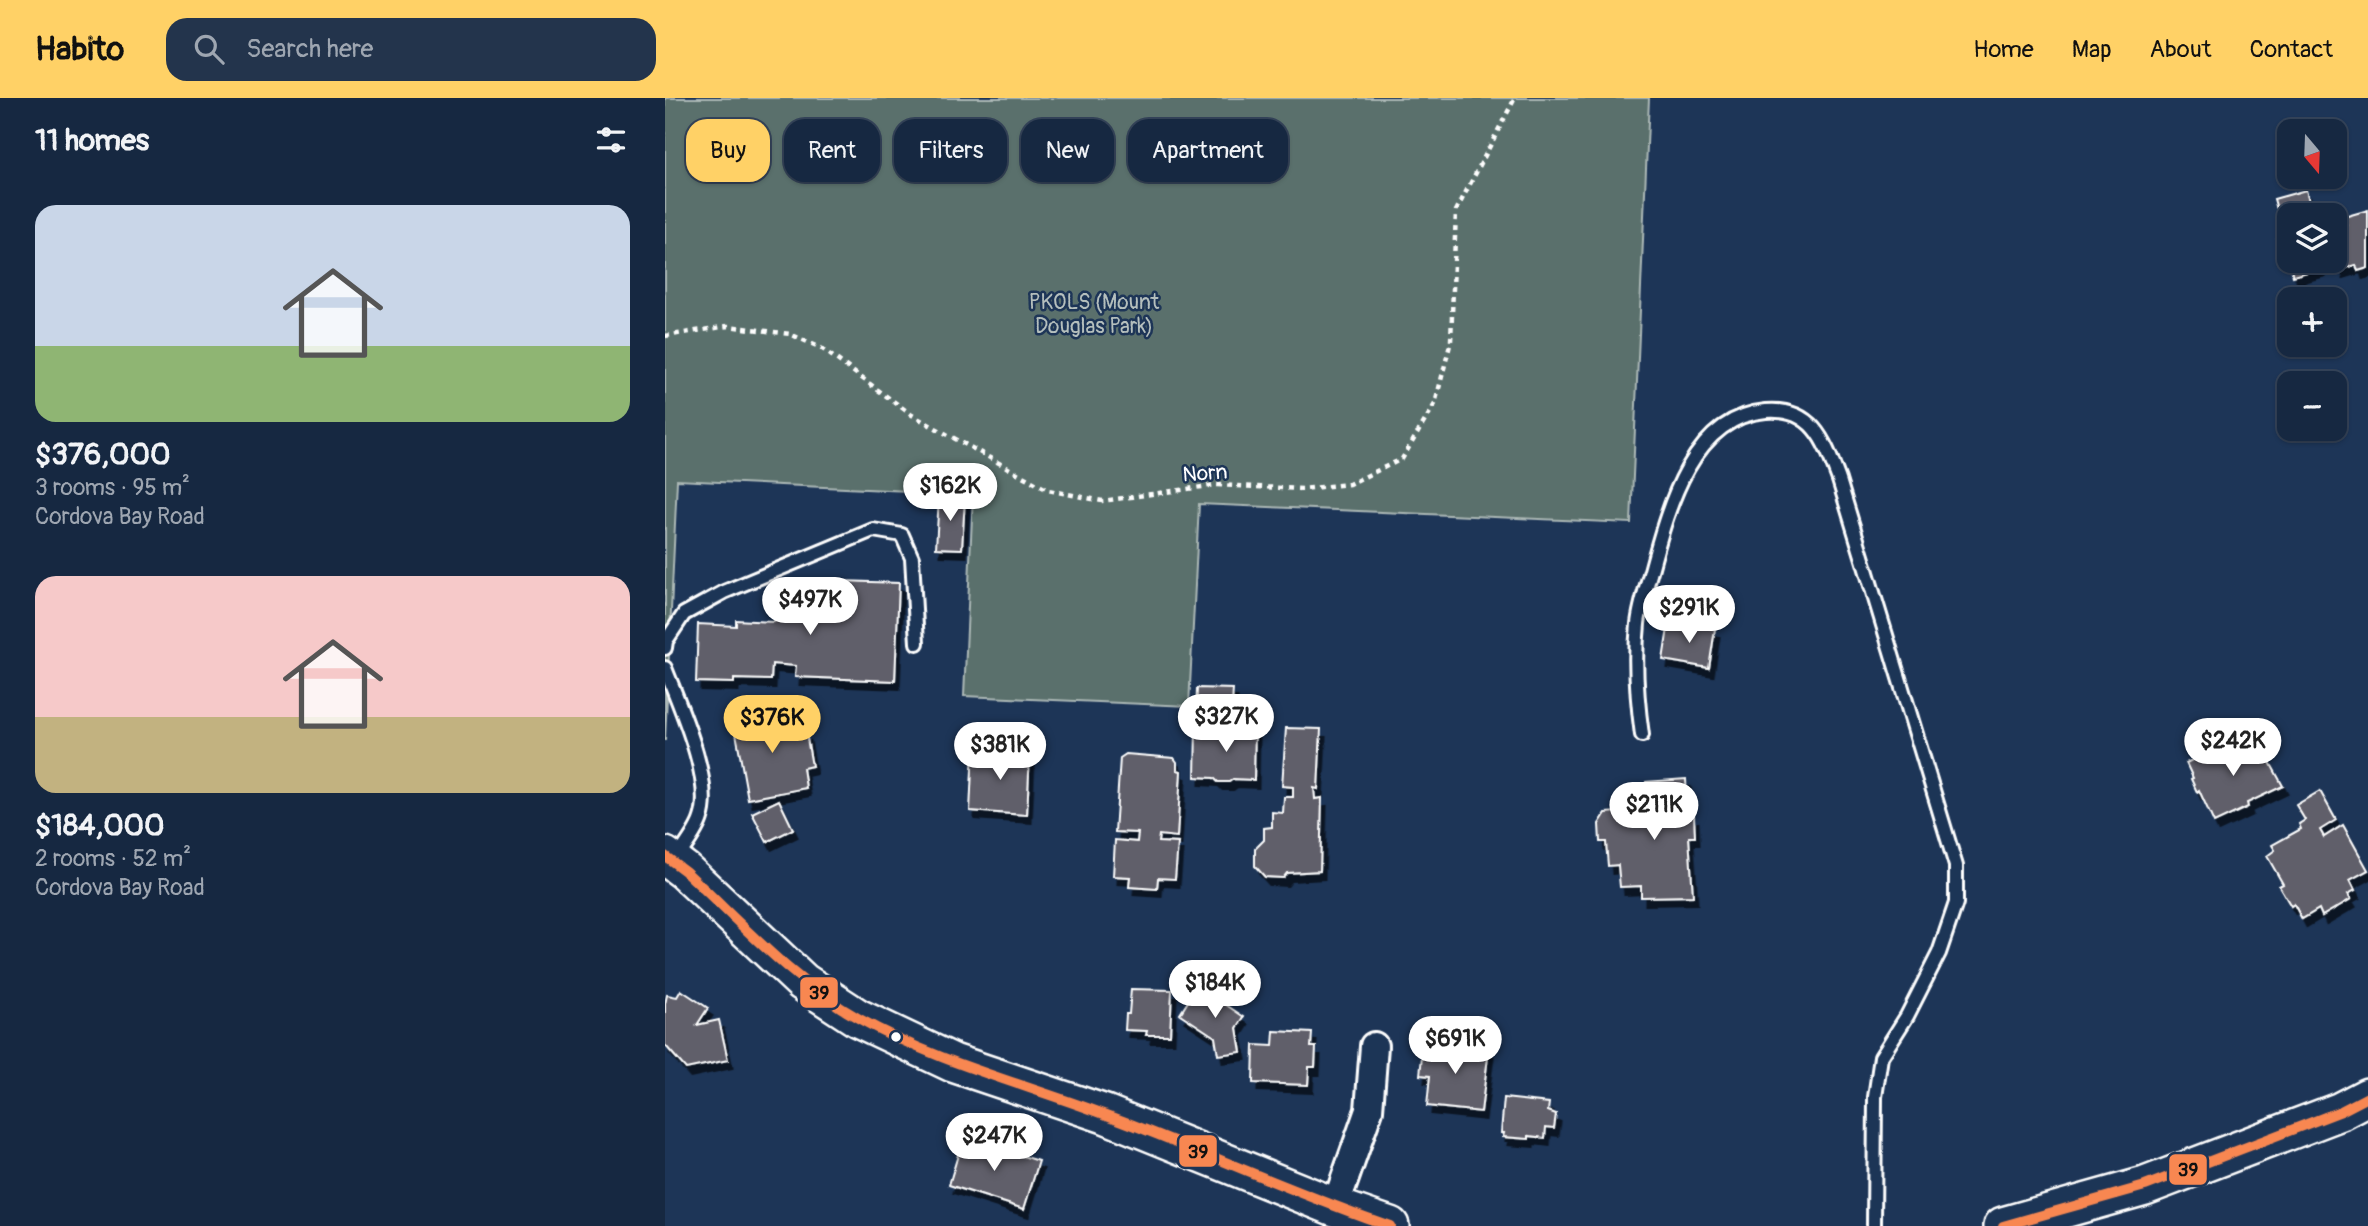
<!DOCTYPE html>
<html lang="en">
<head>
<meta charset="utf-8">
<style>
	body { margin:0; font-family:Pangolin,sans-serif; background:#23344c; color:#f1f3f6; height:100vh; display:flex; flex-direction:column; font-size:26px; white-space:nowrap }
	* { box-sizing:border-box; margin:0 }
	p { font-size:23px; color:#9ea6b1 }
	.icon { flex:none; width:38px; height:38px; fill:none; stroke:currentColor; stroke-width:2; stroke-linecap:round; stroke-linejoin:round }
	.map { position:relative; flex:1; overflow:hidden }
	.side { display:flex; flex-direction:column; background:#162841; width:665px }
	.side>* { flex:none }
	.banner { position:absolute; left:21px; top:21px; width:665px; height:63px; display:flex; gap:14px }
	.needle { width:46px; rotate:161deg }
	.tools { position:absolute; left:1612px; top:21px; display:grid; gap:14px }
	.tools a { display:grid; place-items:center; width:70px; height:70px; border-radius:14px; background:#162841; box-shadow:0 2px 5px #0004,0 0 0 2px #35445a; font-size:35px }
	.price { position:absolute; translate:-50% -60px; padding:0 16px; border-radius:24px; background:#fff; color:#222; font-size:23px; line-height:46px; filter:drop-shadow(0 2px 4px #0008) }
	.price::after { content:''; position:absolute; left:50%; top:42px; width:21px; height:16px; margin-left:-10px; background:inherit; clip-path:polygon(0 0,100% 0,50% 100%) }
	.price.current { background:#ffd166; color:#111 }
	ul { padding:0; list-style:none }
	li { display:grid; align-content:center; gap:14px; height:371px; padding:0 35px }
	li span { display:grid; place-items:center; height:217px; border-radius:21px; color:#555 }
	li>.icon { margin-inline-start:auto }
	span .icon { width:126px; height:126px; fill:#fffc; stroke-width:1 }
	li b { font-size:30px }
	h2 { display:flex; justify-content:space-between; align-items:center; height:84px; padding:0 35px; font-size:30px }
	.chip { padding:0 24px; border-radius:21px; background:#162841; box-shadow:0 2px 5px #0004,0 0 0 2px #35445a; font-size:24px; line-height:63px }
	.chip.current { background:#ffd166; color:#111 }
	header { display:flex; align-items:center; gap:42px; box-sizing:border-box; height:98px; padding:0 35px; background:#ffd166; color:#111 }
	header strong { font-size:33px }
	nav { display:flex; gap:38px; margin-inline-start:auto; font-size:24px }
	.search { width:490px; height:63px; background:#23344c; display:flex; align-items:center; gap:18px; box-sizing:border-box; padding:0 24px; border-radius:21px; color:#9ea6b1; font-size:26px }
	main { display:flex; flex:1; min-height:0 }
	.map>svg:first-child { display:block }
	.green { fill:#5a706c; stroke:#acb8b6; stroke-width:2 }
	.building { fill:#605f6a; stroke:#fff; stroke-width:2; filter:url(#shadow) }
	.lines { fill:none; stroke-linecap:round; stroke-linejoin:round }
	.service-casing { stroke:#fff; stroke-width:18 }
	.minor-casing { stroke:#fff; stroke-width:32 }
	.secondary-casing { stroke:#fff; stroke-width:42 }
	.path { stroke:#fff; stroke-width:4.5; stroke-dasharray:5 5; stroke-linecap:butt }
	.service { stroke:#1d3557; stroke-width:12 }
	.minor { stroke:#1d3557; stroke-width:26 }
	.secondary { stroke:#1d3557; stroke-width:37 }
	.bus-1-casing { stroke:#1d3557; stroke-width:16 }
	.bus-1 { stroke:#f88751; stroke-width:10 }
	.bus-dot { fill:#fff; stroke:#1d3557; stroke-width:2.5 }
	.labels { text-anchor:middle; stroke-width:5; stroke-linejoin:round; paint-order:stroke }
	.park-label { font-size:21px; fill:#b5bfbd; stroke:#1d3557 }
	.street-label { font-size:21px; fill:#fff; stroke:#1d3557 }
	.line-badge { stroke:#1d3557; stroke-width:2.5 }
	.pale-badge-label { font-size:19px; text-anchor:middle; font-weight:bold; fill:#111 }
</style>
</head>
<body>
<header>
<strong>Habito</strong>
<div class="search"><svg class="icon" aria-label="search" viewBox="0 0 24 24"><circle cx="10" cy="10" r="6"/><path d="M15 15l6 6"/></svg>Search here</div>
<nav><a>Home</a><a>Map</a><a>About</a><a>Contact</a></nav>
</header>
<main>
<section class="side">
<h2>11 homes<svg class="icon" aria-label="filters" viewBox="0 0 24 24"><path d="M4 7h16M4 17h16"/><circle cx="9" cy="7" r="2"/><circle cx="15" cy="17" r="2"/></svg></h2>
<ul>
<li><span style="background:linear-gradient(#c9d6e8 65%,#8fb573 0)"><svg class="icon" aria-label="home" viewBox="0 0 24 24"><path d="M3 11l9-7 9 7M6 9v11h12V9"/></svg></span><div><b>$376,000</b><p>3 rooms · 95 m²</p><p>Cordova Bay Road</p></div></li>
<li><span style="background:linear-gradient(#f6c9c9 65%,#c2b280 0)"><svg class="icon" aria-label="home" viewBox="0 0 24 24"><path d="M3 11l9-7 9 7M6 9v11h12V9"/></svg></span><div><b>$184,000</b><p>2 rooms · 52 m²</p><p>Cordova Bay Road</p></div></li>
</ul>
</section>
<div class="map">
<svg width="1703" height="1128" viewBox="0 0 1703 1128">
	<defs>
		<filter id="shadow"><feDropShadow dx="4.5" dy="8" stdDeviation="0" flood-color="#0009"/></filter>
	</defs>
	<rect width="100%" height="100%" fill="#1d3557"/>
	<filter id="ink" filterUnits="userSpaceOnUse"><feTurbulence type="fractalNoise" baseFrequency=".0143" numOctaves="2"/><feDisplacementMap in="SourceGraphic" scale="14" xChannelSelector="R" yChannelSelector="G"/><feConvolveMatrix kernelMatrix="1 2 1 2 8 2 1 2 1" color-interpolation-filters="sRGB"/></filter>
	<g filter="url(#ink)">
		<polygon class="green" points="0,0 984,0 966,425 534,406 524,608 299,598 308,396 12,382 0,643"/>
		<g class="building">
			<polygon points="1641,92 1648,117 1624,117 1624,163 1654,163 1656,170 1628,178 1623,160 1618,161 1612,141 1617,139 1614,130 1617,129 1609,101"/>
			<polygon points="1703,112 1703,170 1693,173 1691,167 1674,172 1672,164 1669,165 1668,163 1670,134 1682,130 1679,119"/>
			<polygon points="274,398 300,400 297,451 271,450"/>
			<polygon points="148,482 234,485 230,583 130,579 131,568 107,566 106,582 69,581 69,585 31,584 33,526 71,528 71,522 109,524 109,507 133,509 134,489 148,489"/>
			<polygon points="1004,524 1050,531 1044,570 998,562"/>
			<polygon points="532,590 568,591 566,622 531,621"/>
			<polygon points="128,613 132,637 141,635 147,668 138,670 141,690 83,701 69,624"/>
			<polygon points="590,627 589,682 568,681 564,684 553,684 549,680 530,679 531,630 555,629 554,634 568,634 568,628"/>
			<polygon points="621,630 656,631 653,691 649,690 650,701 657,700 655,773 622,775 618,780 600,779 590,768 590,751 599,742 599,730 607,729 607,714 618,715 619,699 628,699 628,689 617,688"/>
			<polygon points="1589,635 1618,688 1582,705 1583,709 1549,725 1534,692 1532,694 1526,681 1528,680 1521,665 1554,649 1560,661 1578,652 1573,643"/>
			<polygon points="308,650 365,654 362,717 305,713"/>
			<polygon points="461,656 509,660 512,664 512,672 516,673 512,739 494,737 493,744 513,745 510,781 493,780 492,791 464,789 465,779 448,778 450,742 472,744 473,735 450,734 455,660"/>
			<polygon points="1021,681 1023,718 1029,717 1030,739 1024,739 1028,798 976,799 976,788 955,789 953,767 943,768 941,744 935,744 934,726 941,715 953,714 957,717 983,715 981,684"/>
			<polygon points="1655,693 1671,722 1655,732 1659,739 1678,727 1703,772 1685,782 1690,792 1683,796 1686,801 1657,818 1654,811 1637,821 1629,806 1626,808 1614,788 1618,786 1602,758 1610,752 1607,747 1636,731 1634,726 1640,722 1631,707"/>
			<polygon points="114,702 128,731 102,744 87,715"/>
			<polygon points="533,888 579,919 572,930 576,954 553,957 550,939 515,916"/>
			<polygon points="466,891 507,892 505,937 481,937 482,933 460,932 461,916 464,916"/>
			<polygon points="16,892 43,910 32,927 54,922 63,962 21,971 0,947 0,906 2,897 12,899"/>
			<polygon points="609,933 647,935 646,949 651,949 650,969 644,969 643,987 588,985 589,947 608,948"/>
			<polygon points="769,945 824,951 816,1014 762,1008 765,978 755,977 758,949 768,950"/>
			<polygon points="839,1000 884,1005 883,1013 891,1016 889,1030 881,1029 880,1040 864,1038 864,1041 838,1039 839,1035 836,1035"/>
			<polygon points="298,1040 374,1063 359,1111 284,1087"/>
		</g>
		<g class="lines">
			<g class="service-casing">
				<g id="service">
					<polyline points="0,550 1,543 19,516 59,494 208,432 237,437 247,460 252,545"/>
					<path d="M0,570c14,36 49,113 36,150 -4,14 -17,29 -25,42"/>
					<path d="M977,637c-5,-36 -8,-74 -4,-111 2,-19 9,-38 14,-57 16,-59 40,-150 114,-156 48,-4 59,32 73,69l117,386v37l-17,50 -32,63 -26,41 -6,40 -1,129"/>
				</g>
			</g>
			<g class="minor-casing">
				<polyline id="minor" points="670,1109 704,1012 709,948"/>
			</g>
			<g class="secondary-casing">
				<g id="secondary">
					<polyline points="0,758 20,773 138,884 193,920 288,965 440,1016 670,1109 725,1128"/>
					<polyline points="1338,1128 1480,1088 1676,1013 1703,999"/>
				</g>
			</g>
			<polyline class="path" points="0,238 63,228 125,236 156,250 247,317 383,392 437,403 551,387 637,391 684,386 737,361 770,306 786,243 791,113 850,0"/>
			<use href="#service" class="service"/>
			<use href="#minor" class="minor"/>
			<use href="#secondary" class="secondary"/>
			<g class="bus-1-casing">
				<g id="bus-1">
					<path d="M0,758l20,15c55,51 107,110 173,147 78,44 163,65 246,96 96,35 189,79 286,112"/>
					<polyline points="1338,1128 1480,1088 1676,1013 1703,999"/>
				</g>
			</g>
			<use href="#bus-1" class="bus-1"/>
		</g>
	</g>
	<circle class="bus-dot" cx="231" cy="939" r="6"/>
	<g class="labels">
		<g class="park-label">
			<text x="429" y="211">PKOLS (Mount<tspan x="429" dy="24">Douglas Park)</tspan></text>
		</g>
		<g class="street-label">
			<text transform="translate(540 375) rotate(-4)" y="7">Norn</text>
		</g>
	</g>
	<g class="line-badge">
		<rect x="134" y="878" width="40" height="33" rx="7" fill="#f88751"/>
		<rect x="513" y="1036" width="40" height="34" rx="7" fill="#f88751"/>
		<rect x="1503" y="1055" width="40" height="33" rx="7" fill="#f88751"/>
	</g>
	<g class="pale-badge-label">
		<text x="154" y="901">39</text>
		<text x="533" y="1060">39</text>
		<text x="1523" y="1078">39</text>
	</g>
</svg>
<div class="tools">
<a><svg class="needle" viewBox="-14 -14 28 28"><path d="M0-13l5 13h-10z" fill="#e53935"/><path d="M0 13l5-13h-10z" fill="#9ea6b1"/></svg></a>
<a><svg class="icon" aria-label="layers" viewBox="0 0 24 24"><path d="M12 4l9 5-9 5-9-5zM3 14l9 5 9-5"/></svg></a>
<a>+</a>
<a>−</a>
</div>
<b class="price" style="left:285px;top:425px">$162K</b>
<b class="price" style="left:145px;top:539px">$497K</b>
<b class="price" style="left:1024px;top:547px">$291K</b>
<b class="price" style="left:561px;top:656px">$327K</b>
<b class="price current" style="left:107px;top:657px">$376K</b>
<b class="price" style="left:1568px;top:680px">$242K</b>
<b class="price" style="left:335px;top:684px">$381K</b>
<b class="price" style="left:989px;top:744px">$211K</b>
<b class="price" style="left:550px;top:922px">$184K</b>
<b class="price" style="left:790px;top:978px">$691K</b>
<b class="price" style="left:329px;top:1075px">$247K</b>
<div class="banner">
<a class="chip current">Buy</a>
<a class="chip">Rent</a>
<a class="chip">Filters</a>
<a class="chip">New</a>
<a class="chip">Apartment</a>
</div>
</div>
</main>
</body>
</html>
